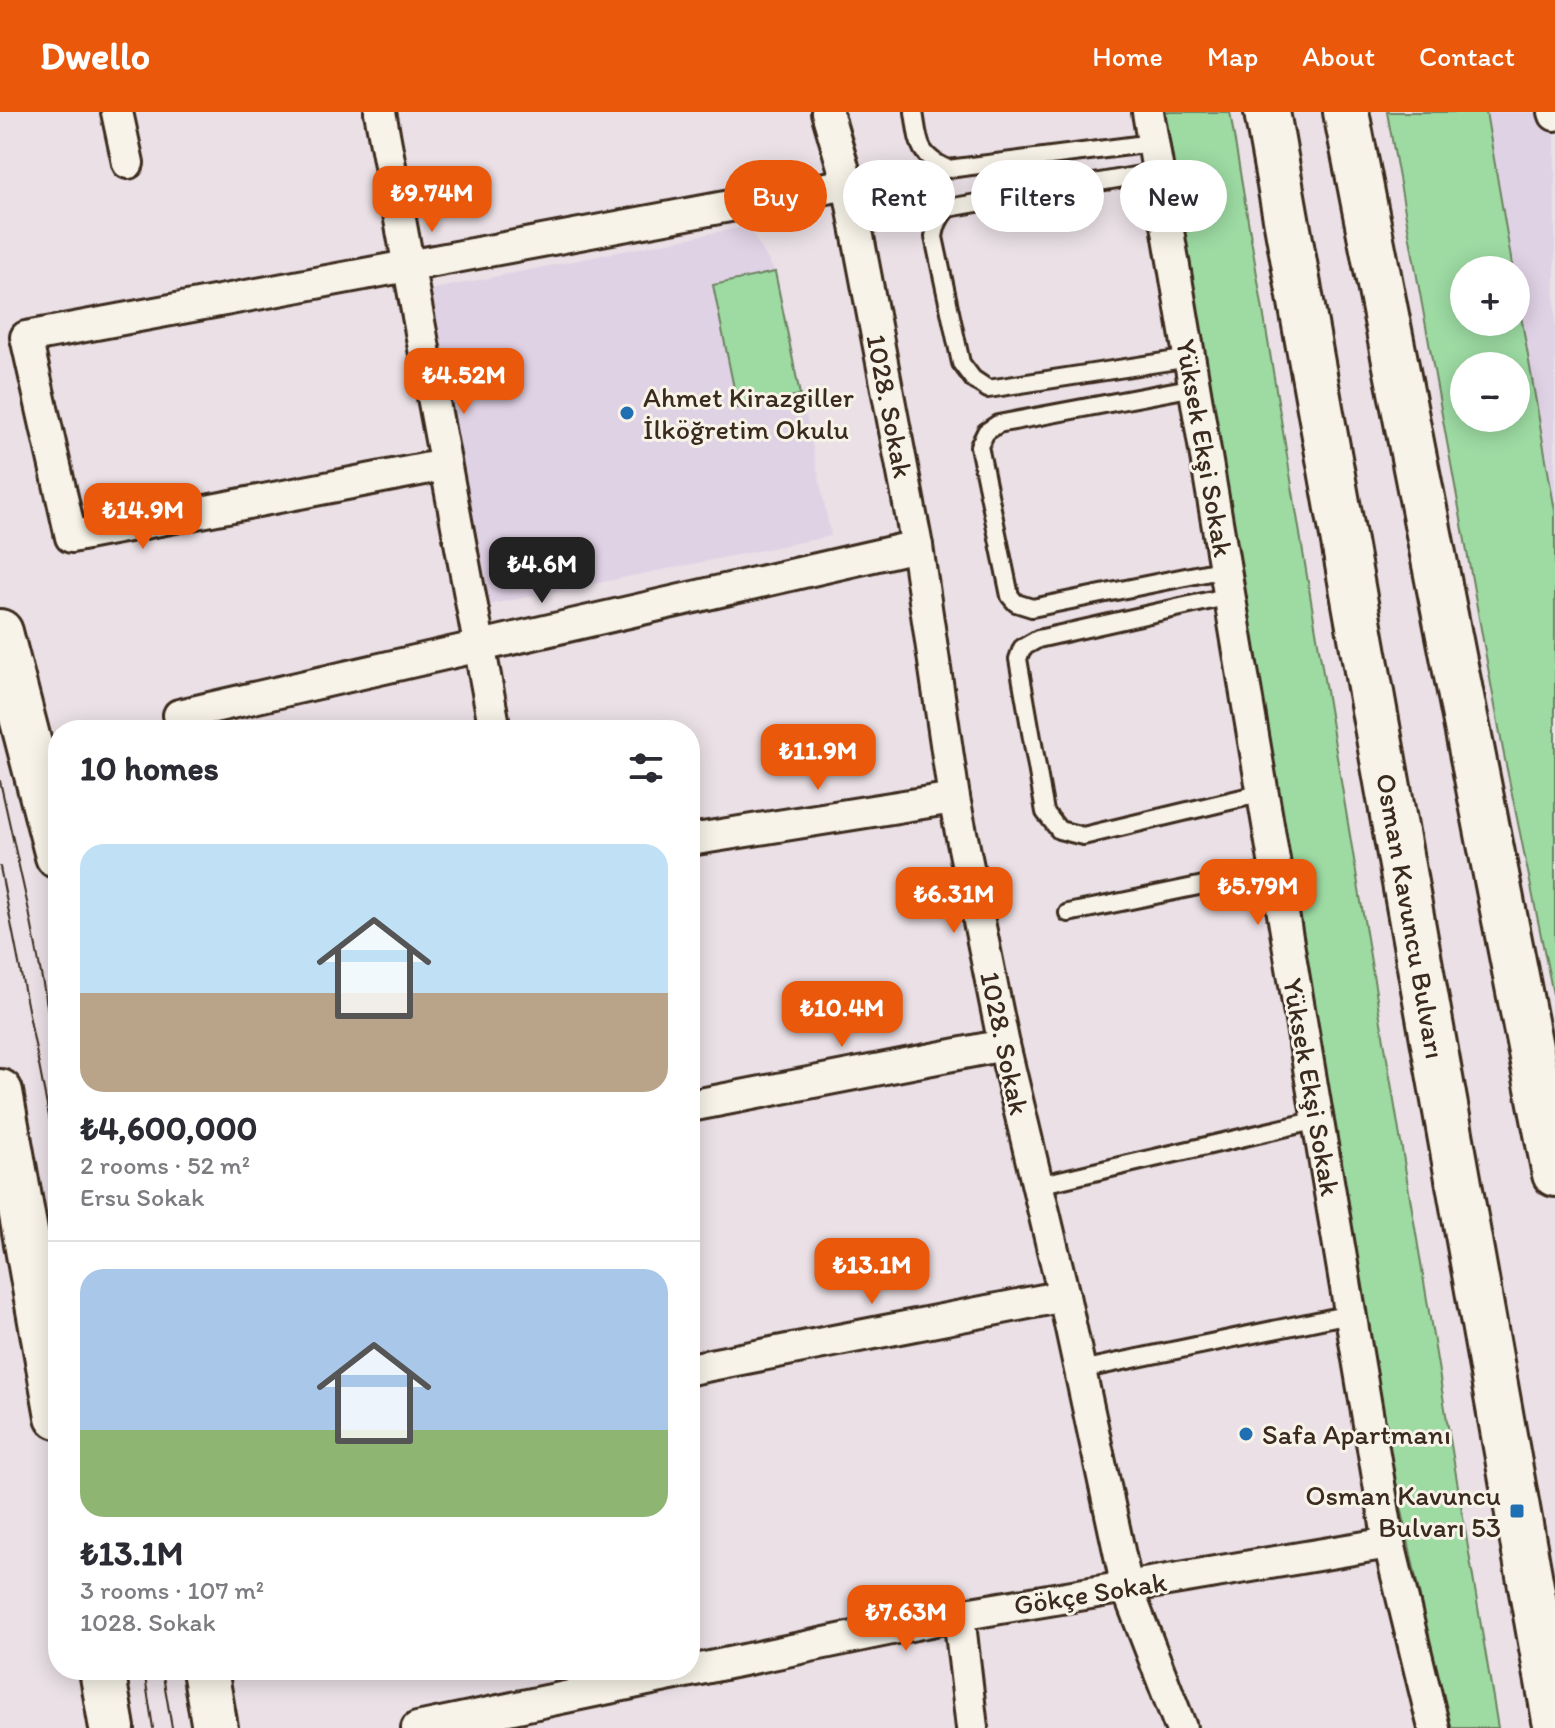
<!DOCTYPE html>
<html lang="en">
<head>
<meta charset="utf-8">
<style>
	body { margin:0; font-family:Itim,sans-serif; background:#f2f2f3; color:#2b2b33; height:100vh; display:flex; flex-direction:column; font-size:30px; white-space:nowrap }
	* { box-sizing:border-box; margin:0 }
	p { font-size:26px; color:#7c7c81 }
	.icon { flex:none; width:44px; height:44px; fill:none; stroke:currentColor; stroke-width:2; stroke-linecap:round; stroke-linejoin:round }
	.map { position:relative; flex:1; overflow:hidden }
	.drawer { position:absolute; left:48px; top:608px; width:652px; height:960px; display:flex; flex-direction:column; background:#fff; border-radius:32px; box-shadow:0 4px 20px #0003 }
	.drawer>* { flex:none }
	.hud { position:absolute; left:724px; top:48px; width:710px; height:72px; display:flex; gap:16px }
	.tools { position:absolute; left:1450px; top:144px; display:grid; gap:16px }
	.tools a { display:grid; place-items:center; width:80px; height:80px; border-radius:50%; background:#fff; box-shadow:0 4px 20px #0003; font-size:40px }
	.price { position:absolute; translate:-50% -68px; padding:0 18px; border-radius:16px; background:#ea580c; color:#fff; font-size:26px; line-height:52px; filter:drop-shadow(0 2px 4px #0008) }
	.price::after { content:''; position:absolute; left:50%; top:48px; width:24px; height:18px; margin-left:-12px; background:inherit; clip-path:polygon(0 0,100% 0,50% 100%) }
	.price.current { background:#222; color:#fff }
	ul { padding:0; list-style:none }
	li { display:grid; align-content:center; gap:16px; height:424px; padding:0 32px }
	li+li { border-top:2px solid #e1e1e2 }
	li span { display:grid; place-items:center; height:248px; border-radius:24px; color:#555 }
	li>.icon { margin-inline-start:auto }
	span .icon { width:144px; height:144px; fill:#fffc; stroke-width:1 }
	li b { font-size:34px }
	h2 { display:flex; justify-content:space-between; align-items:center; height:96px; padding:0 32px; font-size:34px }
	.pill { padding:0 28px; border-radius:36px; background:#fff; box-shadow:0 4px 20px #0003; font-size:28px; line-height:72px }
	.pill.current { background:#ea580c; color:#fff }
	header { display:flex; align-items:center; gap:48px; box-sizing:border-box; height:112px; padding:0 40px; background:#ea580c; color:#fff }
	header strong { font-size:38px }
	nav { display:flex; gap:44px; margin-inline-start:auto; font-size:28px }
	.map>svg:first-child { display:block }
	.built { fill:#e0d2e5 }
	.green { fill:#9ddba3; stroke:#6c8260; stroke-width:2; fill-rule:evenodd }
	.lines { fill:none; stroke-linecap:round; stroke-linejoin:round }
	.service-casing { stroke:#3b2a1e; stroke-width:22 }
	.minor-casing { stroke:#3b2a1e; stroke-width:36 }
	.primary-casing { stroke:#3b2a1e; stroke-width:50 }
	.trunk-casing { stroke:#3b2a1e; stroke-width:50 }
	.service { stroke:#f7f3e8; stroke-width:16 }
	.minor { stroke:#f7f3e8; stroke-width:30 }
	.primary { stroke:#f7f3e8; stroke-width:44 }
	.trunk { stroke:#f7f3e8; stroke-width:44 }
	.tram { stroke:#3b2a1e; stroke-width:2 }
	.poi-dot { fill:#1f6fb2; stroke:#f7f3e8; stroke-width:3 }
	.labels { text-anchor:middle; stroke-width:6; stroke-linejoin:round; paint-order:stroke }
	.poi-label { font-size:28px; fill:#3b2a1e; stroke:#f7f3e8; text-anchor:start }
	.street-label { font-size:28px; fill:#3b2a1e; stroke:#f7f3e8 }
</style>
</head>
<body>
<header>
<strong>Dwello</strong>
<nav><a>Home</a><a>Map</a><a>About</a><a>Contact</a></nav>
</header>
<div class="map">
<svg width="1555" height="1616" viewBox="0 0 1555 1616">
	<rect width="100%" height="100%" fill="#eae0e6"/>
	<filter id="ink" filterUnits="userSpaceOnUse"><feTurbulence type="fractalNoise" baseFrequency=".0125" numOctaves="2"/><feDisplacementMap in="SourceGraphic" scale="16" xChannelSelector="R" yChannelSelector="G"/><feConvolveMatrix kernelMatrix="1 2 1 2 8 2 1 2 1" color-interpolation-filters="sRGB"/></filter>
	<g filter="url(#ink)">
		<g class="built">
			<polygon points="1482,0 1555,0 1555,525 1516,210 1516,158 1504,158"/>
			<polygon points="748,114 777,163 831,424 488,493 424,179"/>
		</g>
		<g class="green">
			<polygon points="1163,0 1230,0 1498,1616 1447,1616 1344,1119"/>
			<path d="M1387,0h99l27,158h-49v52h52v-35l39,224v493l-52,-254zM1516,254v52h-52v-52z"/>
			<polygon points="775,160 800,283 738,296 713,173"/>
		</g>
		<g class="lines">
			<g class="service-casing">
				<g id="service">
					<path d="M914,0c5,31 3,43 34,57l205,-26"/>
					<path d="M1158,60l-210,36c-9,9 -12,17 -14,29l27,126 12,16 15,10 202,-31"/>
					<polyline points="1195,275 998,312 986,320 979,334 1010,484 1016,491 1032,496 1225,457"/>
					<polyline points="1230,484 1038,527 1022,536 1018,547 1045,700 1059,718 1083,724 1263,681"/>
					<polyline points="1068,801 1276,758"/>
					<polyline points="1038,1073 1318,1008"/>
					<polyline points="1080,1258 1350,1202"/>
				</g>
			</g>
			<g class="minor-casing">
				<g id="minor">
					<polyline points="117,0 128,51"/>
					<polyline points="380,0 495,618"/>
					<polyline points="827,0 848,72 917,434 954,686 1004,933 1064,1184 1127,1476 1181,1616"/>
					<polyline points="1148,0 1389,1431 1434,1616"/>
					<polyline points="1554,0 1555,3"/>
					<polyline points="445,353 71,425 26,225 848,72"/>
					<polyline points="179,603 917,434"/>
					<polyline points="690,728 954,686"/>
					<polyline points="690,994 1004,933"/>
					<polyline points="690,1257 1064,1184"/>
					<polyline points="959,1503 972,1616"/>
					<polyline points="417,1616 959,1503 1389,1431"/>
				</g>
			</g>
			<g class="primary-casing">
				<g id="primary">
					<polyline points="0,520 58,744"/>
					<polyline points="0,980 58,1304"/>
					<polyline points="102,1558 112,1616"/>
					<polyline points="205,1558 215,1616"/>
				</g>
			</g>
			<g class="trunk-casing">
				<g id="trunk">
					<polyline points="1267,0 1555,1608"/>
					<polyline points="1346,0 1555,1062"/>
				</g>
			</g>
			<use href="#service" class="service"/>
			<use href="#minor" class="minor"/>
			<use href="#primary" class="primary"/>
			<use href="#trunk" class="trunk"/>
			<g class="tram">
				<polyline points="0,669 29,799 58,951"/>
				<polyline points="0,755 58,1050"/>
				<polyline points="144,1558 153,1616"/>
				<polyline points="162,1558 172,1616"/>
			</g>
		</g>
	</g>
	<g class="poi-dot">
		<circle cx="627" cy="301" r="8"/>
		<circle cx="1246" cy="1322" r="8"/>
		<rect x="1509" y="1391" width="16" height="16" rx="4"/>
	</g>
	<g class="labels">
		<g class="poi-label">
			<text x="643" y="295">Ahmet Kirazgiller<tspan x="643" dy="32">İlköğretim Okulu</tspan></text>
			<text x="1262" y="1332">Safa Apartmanı</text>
			<text x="1501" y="1393" text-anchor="end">Osman Kavuncu<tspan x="1501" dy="32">Bulvarı 53</tspan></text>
		</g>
		<g class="street-label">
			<text transform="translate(890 294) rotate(79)" y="10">1028. Sokak</text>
			<text transform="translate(1205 336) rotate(80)" y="10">Yüksek Ekşi Sokak</text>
			<text transform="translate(1411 804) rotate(80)" y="10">Osman Kavuncu Bulvarı</text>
			<text transform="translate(1005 931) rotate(78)" y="10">1028. Sokak</text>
			<text transform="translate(1312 975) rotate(80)" y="10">Yüksek Ekşi Sokak</text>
			<text transform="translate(1090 1481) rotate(-9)" y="10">Gökçe Sokak</text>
		</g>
	</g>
</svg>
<div class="tools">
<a>+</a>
<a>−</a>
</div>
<b class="price" style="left:432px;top:122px">₺9.74M</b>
<b class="price" style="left:464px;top:304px">₺4.52M</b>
<b class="price" style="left:143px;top:439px">₺14.9M</b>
<b class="price current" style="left:542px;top:493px">₺4.6M</b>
<b class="price" style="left:818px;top:680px">₺11.9M</b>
<b class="price" style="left:1258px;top:815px">₺5.79M</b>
<b class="price" style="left:954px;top:823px">₺6.31M</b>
<b class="price" style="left:842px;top:937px">₺10.4M</b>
<b class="price" style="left:872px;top:1194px">₺13.1M</b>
<b class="price" style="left:906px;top:1541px">₺7.63M</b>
<div class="hud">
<a class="pill current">Buy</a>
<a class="pill">Rent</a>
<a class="pill">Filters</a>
<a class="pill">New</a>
</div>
<section class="drawer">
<h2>10 homes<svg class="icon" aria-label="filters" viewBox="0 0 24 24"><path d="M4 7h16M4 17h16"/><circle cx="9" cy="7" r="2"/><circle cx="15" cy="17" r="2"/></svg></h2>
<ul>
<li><span style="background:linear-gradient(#bfe0f5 60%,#b9a48a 0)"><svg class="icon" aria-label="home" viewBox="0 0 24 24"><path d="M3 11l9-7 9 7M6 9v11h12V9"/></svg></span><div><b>₺4,600,000</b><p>2 rooms · 52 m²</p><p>Ersu Sokak</p></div></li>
<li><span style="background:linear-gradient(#a9c7e8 65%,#8fb573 0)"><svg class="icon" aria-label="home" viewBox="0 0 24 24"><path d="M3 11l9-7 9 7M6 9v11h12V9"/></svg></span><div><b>₺13.1M</b><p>3 rooms · 107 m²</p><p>1028. Sokak</p></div></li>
</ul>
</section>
</div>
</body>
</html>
